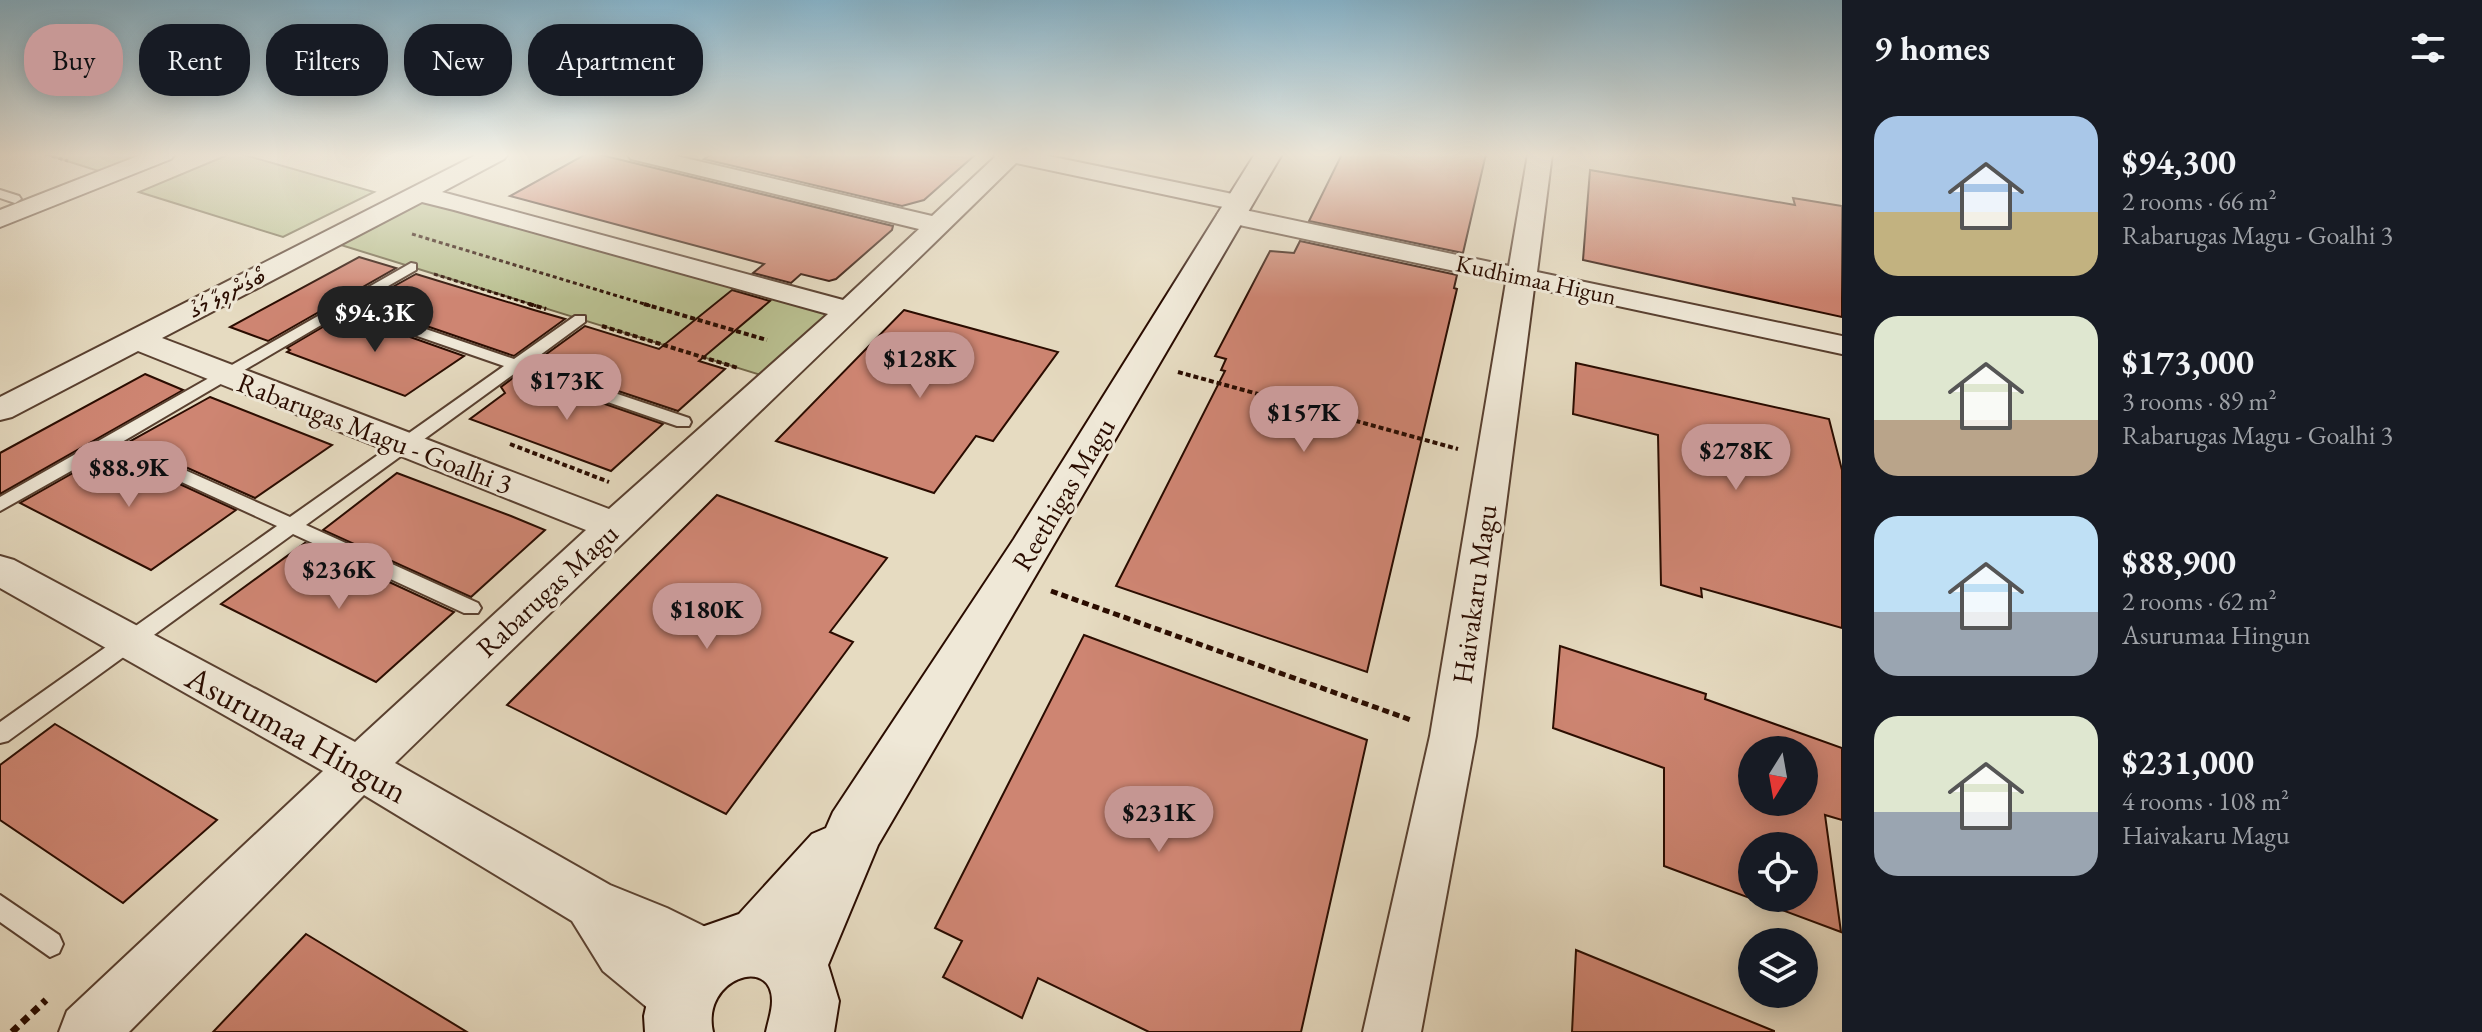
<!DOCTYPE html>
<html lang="en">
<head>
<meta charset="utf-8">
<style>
	body { margin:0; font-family:"EB Garamond","Noto Sans Thaana",serif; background:#242831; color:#f1f3f6; height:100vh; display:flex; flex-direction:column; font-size:30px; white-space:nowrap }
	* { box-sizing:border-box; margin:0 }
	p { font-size:26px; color:#9ea1a6 }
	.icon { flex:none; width:44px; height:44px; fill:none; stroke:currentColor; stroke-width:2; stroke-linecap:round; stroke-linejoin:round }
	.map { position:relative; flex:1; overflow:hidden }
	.details { display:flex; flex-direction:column; background:#171b24; width:640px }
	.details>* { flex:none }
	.top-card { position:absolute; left:24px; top:24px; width:760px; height:72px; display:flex; gap:16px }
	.needle { width:52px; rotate:191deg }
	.tools { position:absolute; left:1738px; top:736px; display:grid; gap:16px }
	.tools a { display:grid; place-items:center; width:80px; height:80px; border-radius:50%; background:#171b24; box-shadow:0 4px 20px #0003; font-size:40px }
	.price { position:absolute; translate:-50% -68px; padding:0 18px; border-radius:28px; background:#c59692; color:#111; font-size:26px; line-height:52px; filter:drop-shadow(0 2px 4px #0008) }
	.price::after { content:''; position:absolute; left:50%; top:48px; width:24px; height:18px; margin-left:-12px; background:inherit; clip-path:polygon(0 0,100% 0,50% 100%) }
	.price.active { background:#222; color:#fff }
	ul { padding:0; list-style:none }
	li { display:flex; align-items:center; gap:24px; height:200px; padding:0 32px }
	li span { display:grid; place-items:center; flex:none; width:224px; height:160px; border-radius:24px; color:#555 }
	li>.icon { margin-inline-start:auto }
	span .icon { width:96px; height:96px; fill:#fffc; stroke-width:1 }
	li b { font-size:34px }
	h2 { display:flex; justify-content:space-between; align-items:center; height:96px; padding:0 32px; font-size:34px }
	.pill { padding:0 28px; border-radius:32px; background:#171b24; box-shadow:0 4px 20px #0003; font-size:28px; line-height:72px }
	.pill.active { background:#c59692; color:#111 }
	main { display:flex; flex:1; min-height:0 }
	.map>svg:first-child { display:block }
	.green { fill:#b9bf90; stroke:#726648; stroke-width:2 }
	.building { fill:#ce8572; stroke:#2a0c00; stroke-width:2; fill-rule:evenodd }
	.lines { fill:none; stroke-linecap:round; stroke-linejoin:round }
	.lane-casing { stroke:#594030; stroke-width:4 }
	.street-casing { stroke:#594030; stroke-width:4 }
	.secondary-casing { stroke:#2a0c00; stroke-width:4 }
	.path-far3 { stroke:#2a0c00; stroke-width:3; stroke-dasharray:4 3; stroke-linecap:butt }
	.path-far2 { stroke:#2a0c00; stroke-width:4; stroke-dasharray:5 3; stroke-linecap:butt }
	.path-far1 { stroke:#2a0c00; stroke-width:5; stroke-dasharray:7 4; stroke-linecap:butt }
	.path { stroke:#2a0c00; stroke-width:7; stroke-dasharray:8 6; stroke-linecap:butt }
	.lane { fill:#efe8d7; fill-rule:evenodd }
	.street { fill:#efe8d7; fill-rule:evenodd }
	.secondary { fill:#efe8d7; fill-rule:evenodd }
	.labels { text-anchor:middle; stroke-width:6; stroke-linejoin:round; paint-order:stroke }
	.far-street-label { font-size:24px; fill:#2a0c00; stroke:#efe8d7 }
	.street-label { font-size:28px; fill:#2a0c00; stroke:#efe8d7 }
	.near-street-label { font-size:34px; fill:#2a0c00; stroke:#efe8d7 }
</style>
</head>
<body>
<main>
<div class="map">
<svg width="1842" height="1032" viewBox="0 0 1842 1032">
	<rect width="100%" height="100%" fill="#e6dbc1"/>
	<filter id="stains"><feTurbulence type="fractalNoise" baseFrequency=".0025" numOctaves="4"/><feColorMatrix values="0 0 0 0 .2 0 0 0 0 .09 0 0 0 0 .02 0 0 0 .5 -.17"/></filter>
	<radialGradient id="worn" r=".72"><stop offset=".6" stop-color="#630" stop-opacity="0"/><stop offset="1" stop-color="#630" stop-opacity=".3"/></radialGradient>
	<g class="green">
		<polygon points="45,154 163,154 111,175"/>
		<polygon points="230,154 241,154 374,192 283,237 139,192"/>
		<polygon points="418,194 849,311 777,380 328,241"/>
	</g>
	<g class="building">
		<polygon points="586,154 597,154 893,226 892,230 836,279 829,281 801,274 791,283 753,273 764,264 510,196"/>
		<polygon points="712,154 976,154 924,200 902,206 704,159"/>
		<polygon points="1342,154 1486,154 1463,253 1309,221"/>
		<polygon points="1590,170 1795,205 1793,198 1842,206 1842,317 1583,260"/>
		<polygon points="1300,241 1457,275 1454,288 1457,289 1367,672 1116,586 1225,371 1221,370 1226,359 1215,356 1270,251 1294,253"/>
		<polygon points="359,257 396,268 268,341 230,327"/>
		<polygon points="416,274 534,310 565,319 514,356 362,304"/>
		<polygon points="732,290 770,301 699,361 725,369 678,411 534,363 585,326 659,349"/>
		<polygon points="904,310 1058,352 993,441 976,436 934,493 776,441"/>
		<polygon points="345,314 464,356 405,396 287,352 290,350 287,348"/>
		<polygon points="1576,363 1829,419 1842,470 1842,628 1701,588 1702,597 1661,585 1658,435 1573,414"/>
		<polygon points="145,374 183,390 0,494 0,453"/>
		<polygon points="518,374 663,424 611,471 470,419 505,393 501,387"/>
		<polygon points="210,397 281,425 332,445 255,498 129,442"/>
		<polygon points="110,452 236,510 151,570 20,503"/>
		<polygon points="397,473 511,516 545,530 471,597 323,530"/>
		<polygon points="717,495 887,558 830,632 853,642 726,814 507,705"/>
		<polygon points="305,543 454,612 376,682 221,604"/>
		<polygon points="1084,635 1367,740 1301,1032 1149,1032 1038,978 1022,1018 943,977 962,941 935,928"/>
		<path d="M1560,646l146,48 -1,5 137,49v72l-17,-5 16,117 -177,-66v-98l-111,-40zM1752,750h52v52h-52zM1752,846h52v52h-52z"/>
		<polygon points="55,724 217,820 123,903 0,820 0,765"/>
		<polygon points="306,934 467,1032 213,1032"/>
		<polygon points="1576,950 1774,1031 1774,1032 1572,1032"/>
	</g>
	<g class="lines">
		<g class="lane-casing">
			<g id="lane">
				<polygon points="0,190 19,196 21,199 15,203 0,198"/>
				<path d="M411,263l5,1v6l-61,35 159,54 61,-43h10v6l-57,42 161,54 2,4 -2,4h-12l-159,-55 -212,154 172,78 3,5 -3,5h-14l-171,-79 -285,207 -8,2v-21l277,-196 -167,-77 -110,62v-14zM345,311l159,55 -214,151 -168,-75z"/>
				<polygon points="0,895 59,935 63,944 59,953 50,957 0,922"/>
			</g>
		</g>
		<g class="street-casing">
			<g id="street">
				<polygon points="143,154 175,154 171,159 0,227 0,210"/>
				<path d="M478,154h30l-4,5 -62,33 401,108 76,-71 -288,-70 -4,-5h41l264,62 63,-59 -2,-3h46l208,43 4,5 -4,5 -7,2 269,57 19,-112h24l-15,118 305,64v18l-308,-66 -58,448 -55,296h-58l67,-296 76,-454 -276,-59 -9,-2 -4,-6 4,-6 7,-1 -212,-45c-205,202 -415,399 -621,600l215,122 57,23 61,30 8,20 -8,20 -20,8 -8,-4 8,19 -9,20 -20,9 -20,-9 -10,-12 -46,-38 -31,-50 -208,-126 -235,237h-70l8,-21 256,-240 -323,-183v-32l14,4 341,182 231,-212 -448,-179 -126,66 -12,3v-23zM422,202l32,8 374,104 -219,195 -447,-171z"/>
			</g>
		</g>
		<g class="secondary-casing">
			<path id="secondary" d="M1255,154h27l-404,691 -50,120 11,36 -5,31h-68c2,-10 6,-21 6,-31 0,-46 -71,-22 -59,31h-68l-1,-16 5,-22 12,-28 16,-24 22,-14 40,-14 73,-80 14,-6 7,-16 181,-273z"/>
		</g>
		<g class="path-far3">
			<polyline points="45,154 68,161"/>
			<polyline points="412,234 651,306"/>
			<polyline points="434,274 536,306"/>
		</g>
		<g class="path-far2">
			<polyline points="529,304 546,309"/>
			<polyline points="644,304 767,340"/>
			<polyline points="602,326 738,368"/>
			<polyline points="1178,372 1458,449"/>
			<polyline points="510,444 609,482"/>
		</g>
		<polyline class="path-far1" points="1051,591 1411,720"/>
		<polyline class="path" points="12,1032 46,1000"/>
		<use href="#lane" class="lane"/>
		<use href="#street" class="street"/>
		<use href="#secondary" class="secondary"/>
	</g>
	<linearGradient id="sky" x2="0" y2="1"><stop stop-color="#87b7d0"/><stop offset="0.52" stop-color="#f4efe3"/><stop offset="1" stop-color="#f4efe3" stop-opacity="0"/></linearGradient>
	<rect width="1842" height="298" fill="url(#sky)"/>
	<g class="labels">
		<g class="far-street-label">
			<text transform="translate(1536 280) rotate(12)" y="8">Kudhimaa Higun</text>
			<text transform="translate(227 293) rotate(-27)" y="8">ބޯގަންވިލާ މަގު</text>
		</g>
		<g class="street-label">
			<text transform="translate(375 433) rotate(21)" y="10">Rabarugas Magu - Goalhi 3</text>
			<text transform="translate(1063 494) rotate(-59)" y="10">Reethigas Magu</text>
			<text transform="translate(547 590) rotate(-43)" y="10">Rabarugas Magu</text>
			<text transform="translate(1474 594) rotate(-82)" y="10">Haivakaru Magu</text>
		</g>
		<g class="near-street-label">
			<text transform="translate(297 734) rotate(29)" y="12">Asurumaa Hingun</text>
		</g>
	</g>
	<rect width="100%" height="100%" filter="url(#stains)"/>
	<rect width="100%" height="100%" fill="url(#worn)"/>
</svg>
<div class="tools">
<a><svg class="needle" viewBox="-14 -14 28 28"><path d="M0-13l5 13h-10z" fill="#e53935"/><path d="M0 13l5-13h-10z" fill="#9ea1a6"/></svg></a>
<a><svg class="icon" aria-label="locate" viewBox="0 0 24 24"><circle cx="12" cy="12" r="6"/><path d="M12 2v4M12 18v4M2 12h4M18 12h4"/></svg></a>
<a><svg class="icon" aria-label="layers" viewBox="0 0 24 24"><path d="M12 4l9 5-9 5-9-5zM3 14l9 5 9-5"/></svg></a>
</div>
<b class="price active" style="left:375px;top:354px">$94.3K</b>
<b class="price" style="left:920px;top:400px">$128K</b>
<b class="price" style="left:567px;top:422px">$173K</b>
<b class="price" style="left:1304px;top:454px">$157K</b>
<b class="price" style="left:1736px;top:492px">$278K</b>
<b class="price" style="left:129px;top:509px">$88.9K</b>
<b class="price" style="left:339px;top:611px">$236K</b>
<b class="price" style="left:707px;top:651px">$180K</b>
<b class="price" style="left:1159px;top:854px">$231K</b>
<div class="top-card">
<a class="pill active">Buy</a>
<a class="pill">Rent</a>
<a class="pill">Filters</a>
<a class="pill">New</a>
<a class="pill">Apartment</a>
</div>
</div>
<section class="details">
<h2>9 homes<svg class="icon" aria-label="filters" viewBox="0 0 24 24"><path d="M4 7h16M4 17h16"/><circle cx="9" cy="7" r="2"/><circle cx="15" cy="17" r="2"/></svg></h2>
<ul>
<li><span style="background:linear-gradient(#a9c7e8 60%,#c2b280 0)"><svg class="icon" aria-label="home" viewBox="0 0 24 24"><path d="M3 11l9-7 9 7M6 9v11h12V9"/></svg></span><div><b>$94,300</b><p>2 rooms · 66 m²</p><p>Rabarugas Magu - Goalhi 3</p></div></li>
<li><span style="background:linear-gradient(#dfe7d0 65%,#b9a48a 0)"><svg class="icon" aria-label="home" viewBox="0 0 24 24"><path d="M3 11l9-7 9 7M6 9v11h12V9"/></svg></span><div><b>$173,000</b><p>3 rooms · 89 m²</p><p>Rabarugas Magu - Goalhi 3</p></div></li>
<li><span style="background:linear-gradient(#bfe0f5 60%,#9aa5b1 0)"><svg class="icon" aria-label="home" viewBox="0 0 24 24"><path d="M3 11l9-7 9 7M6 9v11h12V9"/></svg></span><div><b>$88,900</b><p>2 rooms · 62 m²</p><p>Asurumaa Hingun</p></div></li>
<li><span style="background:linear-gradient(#dfe7d0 60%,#9aa5b1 0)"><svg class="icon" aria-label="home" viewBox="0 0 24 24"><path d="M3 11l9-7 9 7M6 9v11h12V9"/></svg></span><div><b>$231,000</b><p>4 rooms · 108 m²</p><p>Haivakaru Magu</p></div></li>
</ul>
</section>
</main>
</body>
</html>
